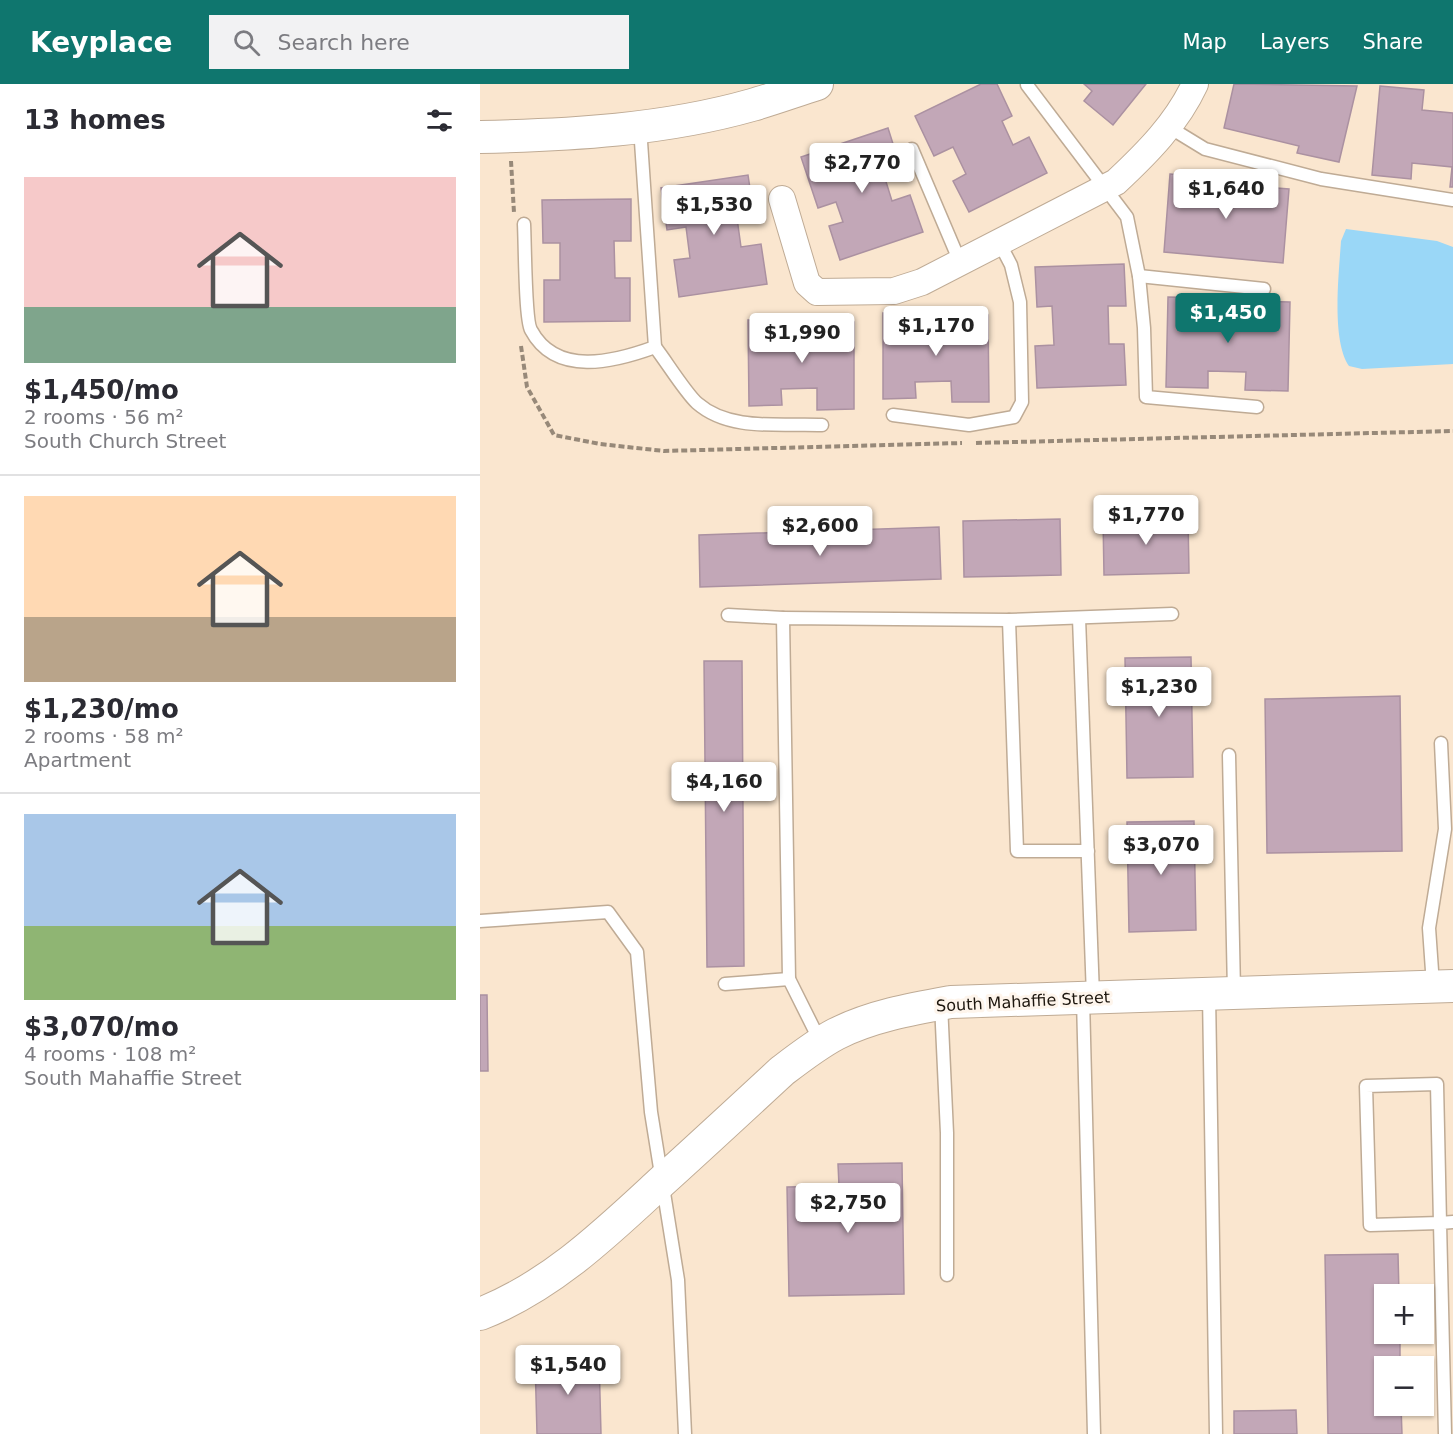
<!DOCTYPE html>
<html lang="en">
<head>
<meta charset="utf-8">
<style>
	body { margin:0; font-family:"DejaVu Sans",sans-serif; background:#f2f2f3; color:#2b2b33; height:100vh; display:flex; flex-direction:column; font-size:22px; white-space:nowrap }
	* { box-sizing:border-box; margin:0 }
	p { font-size:20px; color:#7c7c81 }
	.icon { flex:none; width:33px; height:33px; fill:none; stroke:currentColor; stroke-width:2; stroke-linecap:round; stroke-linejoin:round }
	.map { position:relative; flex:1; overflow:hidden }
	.side { display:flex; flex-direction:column; background:#fff; width:480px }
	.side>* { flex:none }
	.tools { position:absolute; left:894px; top:1200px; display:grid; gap:12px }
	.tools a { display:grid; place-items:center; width:60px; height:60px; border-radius:0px; background:#fff; box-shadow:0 2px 4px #0004; font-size:30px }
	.price { position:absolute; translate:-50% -51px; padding:0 14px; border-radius:6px; background:#fff; color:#222; font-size:20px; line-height:39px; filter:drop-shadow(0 2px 3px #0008) }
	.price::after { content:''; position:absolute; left:50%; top:36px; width:18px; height:14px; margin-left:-9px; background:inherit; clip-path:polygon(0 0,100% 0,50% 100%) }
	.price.selected { background:#0f766e; color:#fff }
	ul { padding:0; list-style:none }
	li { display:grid; align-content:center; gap:12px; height:318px; padding:0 24px }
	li+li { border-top:2px solid #e1e1e2 }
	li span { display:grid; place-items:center; height:186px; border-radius:0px; color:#555 }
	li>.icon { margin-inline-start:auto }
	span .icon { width:108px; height:108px; fill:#fffc; stroke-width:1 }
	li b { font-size:26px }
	h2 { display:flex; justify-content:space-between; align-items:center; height:72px; padding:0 24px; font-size:26px }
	header { display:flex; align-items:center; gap:36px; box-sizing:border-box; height:84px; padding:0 30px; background:#0f766e; color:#fff }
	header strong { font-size:28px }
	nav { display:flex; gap:33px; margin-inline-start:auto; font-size:21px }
	.search { width:420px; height:54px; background:#f2f2f3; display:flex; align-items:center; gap:15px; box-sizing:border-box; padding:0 21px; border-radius:0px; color:#7c7c81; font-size:22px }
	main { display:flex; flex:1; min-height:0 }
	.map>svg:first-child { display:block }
	.water { fill:#9ad7f7 }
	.building { fill:#c2a7b7; stroke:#ab91a1; stroke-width:1.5 }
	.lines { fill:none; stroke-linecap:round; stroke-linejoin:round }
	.service-casing { stroke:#bfab95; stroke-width:15 }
	.minor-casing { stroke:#bfab95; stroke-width:28 }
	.tertiary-casing { stroke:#bfab95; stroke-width:34 }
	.path { stroke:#978979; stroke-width:4; stroke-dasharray:6 3; stroke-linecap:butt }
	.service { stroke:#fff; stroke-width:12 }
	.minor { stroke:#fff; stroke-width:26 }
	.tertiary { stroke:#fff; stroke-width:32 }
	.labels { text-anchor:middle; stroke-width:6; stroke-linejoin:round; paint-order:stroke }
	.street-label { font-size:16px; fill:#1d160e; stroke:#fef5ec }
</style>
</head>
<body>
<header>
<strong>Keyplace</strong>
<div class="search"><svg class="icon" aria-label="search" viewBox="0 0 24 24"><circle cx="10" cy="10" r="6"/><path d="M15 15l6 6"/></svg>Search here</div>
<nav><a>Map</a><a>Layers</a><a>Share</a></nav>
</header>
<main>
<section class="side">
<h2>13 homes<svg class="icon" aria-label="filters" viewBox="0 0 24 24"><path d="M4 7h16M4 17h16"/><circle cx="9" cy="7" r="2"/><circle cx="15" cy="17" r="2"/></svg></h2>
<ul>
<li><span style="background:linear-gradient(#f6c9c9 70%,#7fa58c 0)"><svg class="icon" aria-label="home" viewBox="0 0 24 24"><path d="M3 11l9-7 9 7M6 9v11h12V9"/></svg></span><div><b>$1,450/mo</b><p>2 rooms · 56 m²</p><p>South Church Street</p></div></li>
<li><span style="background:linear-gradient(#ffd9b3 65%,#b9a48a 0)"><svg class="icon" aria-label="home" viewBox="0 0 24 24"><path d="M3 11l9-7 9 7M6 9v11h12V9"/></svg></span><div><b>$1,230/mo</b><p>2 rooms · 58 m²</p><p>Apartment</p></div></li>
<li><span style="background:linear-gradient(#a9c7e8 60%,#8fb573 0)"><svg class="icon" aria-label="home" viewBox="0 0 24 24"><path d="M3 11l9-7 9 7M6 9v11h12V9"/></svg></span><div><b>$3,070/mo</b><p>4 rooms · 108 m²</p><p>South Mahaffie Street</p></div></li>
</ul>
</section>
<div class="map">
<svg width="973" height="1350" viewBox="0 0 973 1350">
	<rect width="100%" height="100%" fill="#fae6cf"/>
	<path class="water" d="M866,145l91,12 16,6v117l-91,5 -13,-3c-18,-26 -10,-93 -8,-125z"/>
	<g class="building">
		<polygon points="501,0 517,0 532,32 522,37 533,61 549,53 567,89 489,128 473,97 486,90 473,63 454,72 435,32"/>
		<polygon points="604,0 666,0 633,41 604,17 612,7"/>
		<polygon points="754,0 877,2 859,78 817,69 819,62 744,44"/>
		<polygon points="900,2 944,6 942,26 973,29 973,103 970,103 972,83 932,79 931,95 892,91"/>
		<polygon points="408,44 420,82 403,88 412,117 430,111 443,148 360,176 349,142 363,138 356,118 338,124 321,73"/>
		<polygon points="690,90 734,94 733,104 768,106 769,102 809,105 803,179 684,168"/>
		<polygon points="268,91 274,131 257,134 261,163 281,160 287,200 199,213 194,176 210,174 206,143 187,146 181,104"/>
		<polygon points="151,115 151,157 134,157 135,194 150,194 150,237 64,238 64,196 80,196 80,159 63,159 62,116"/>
		<polygon points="644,180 646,222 628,222 629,260 644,260 646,301 557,304 555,262 574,261 572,222 557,223 555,183"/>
		<polygon points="688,213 731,214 731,232 768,233 769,217 810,218 808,307 765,306 766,288 728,287 728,304 686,303"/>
		<polygon points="403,229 435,229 435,247 474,247 474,231 508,231 509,318 472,318 471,297 435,298 436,314 403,315"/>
		<polygon points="268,236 301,236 301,254 340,254 340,238 374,238 374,325 337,326 337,304 301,305 302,321 269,322"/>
		<polygon points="708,433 709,489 624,491 623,434"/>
		<polygon points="580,435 581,491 484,493 483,437"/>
		<polygon points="459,443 461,495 220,503 219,451"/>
		<polygon points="711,573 713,693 647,694 645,574"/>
		<polygon points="224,577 262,577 264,882 227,883"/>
		<polygon points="920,612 922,767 787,769 785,615"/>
		<polygon points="714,737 716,846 649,848 647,738"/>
		<polygon points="0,911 7,911 8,987 0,987"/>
		<polygon points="422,1079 424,1210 309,1212 307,1103 359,1102 358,1080"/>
		<polygon points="918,1170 919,1210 904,1210 904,1250 920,1250 920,1282 904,1282 904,1322 921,1322 922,1350 848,1350 845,1171"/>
		<polygon points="119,1274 121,1350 57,1350 55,1275"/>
		<polygon points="816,1326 817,1350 754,1350 754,1327"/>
	</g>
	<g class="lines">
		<g class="service-casing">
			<g id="service">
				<polyline points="547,1 647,133 659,192 664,244 666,313 777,323"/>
				<polyline points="689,43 725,65 841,95 973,116"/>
				<polyline points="432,65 480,178"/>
				<path d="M44,140c1,17 1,96 7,106 25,47 83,32 124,17l-15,-220"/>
				<polyline points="659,192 784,205"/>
				<path d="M175,263c11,14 30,45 42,56 33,29 84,20 125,22"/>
				<polyline points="413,331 489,341 534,333 542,318 540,218 531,181 519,158"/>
				<polyline points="248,531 303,534"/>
				<polyline points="599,534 613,912"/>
				<polyline points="529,536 537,767 608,767"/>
				<polyline points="749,671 754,907"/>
				<polyline points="0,837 128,828 157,868 171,1028 198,1196 205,1350"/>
				<polyline points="245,900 309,895"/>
				<polyline points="953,901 949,844 965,745 961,659"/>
				<polyline points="729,910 736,1350"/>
				<polyline points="603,915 614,1350"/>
				<polyline points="461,920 467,1049 467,1191"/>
				<polyline points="341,959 309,895 303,534 529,536 692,530"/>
				<polygon points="957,1000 960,1139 890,1141 886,1002"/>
				<polyline points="965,1350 960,1139 973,1138"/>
			</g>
		</g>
		<g class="minor-casing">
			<path id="minor" d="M302,115l25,84 10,9 77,-1 28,-9 194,-100c31,-29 61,-59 79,-98"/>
		</g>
		<g class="tertiary-casing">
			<g id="tertiary">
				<path d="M0,53c90,-2 184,-7 272,-32 21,-6 43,-14 65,-21"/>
				<path d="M0,1230c70,-27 126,-81 180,-131 41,-37 82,-75 122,-112 17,-13 35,-27 54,-37 36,-18 76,-25 115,-32l502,-16"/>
			</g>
		</g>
		<g class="path">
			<polyline points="31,77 34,129"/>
			<polyline points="41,262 47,303 74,351 120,360 184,367 482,359"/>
			<polyline points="496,359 973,347"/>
		</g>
		<use href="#service" class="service"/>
		<use href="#minor" class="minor"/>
		<use href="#tertiary" class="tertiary"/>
	</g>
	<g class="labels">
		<g class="street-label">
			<text transform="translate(543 917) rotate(-3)" y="6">South Mahaffie Street</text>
		</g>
	</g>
</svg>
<div class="tools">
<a>+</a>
<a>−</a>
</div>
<b class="price" style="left:382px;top:110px">$2,770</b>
<b class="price" style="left:746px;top:136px">$1,640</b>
<b class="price" style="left:234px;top:152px">$1,530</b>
<b class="price selected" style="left:748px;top:260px">$1,450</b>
<b class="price" style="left:456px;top:273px">$1,170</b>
<b class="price" style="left:322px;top:280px">$1,990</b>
<b class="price" style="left:666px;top:462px">$1,770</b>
<b class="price" style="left:340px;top:473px">$2,600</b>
<b class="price" style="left:679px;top:634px">$1,230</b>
<b class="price" style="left:244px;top:729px">$4,160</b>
<b class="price" style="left:681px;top:792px">$3,070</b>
<b class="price" style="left:368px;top:1150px">$2,750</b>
<b class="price" style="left:88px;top:1312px">$1,540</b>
</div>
</main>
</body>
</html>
